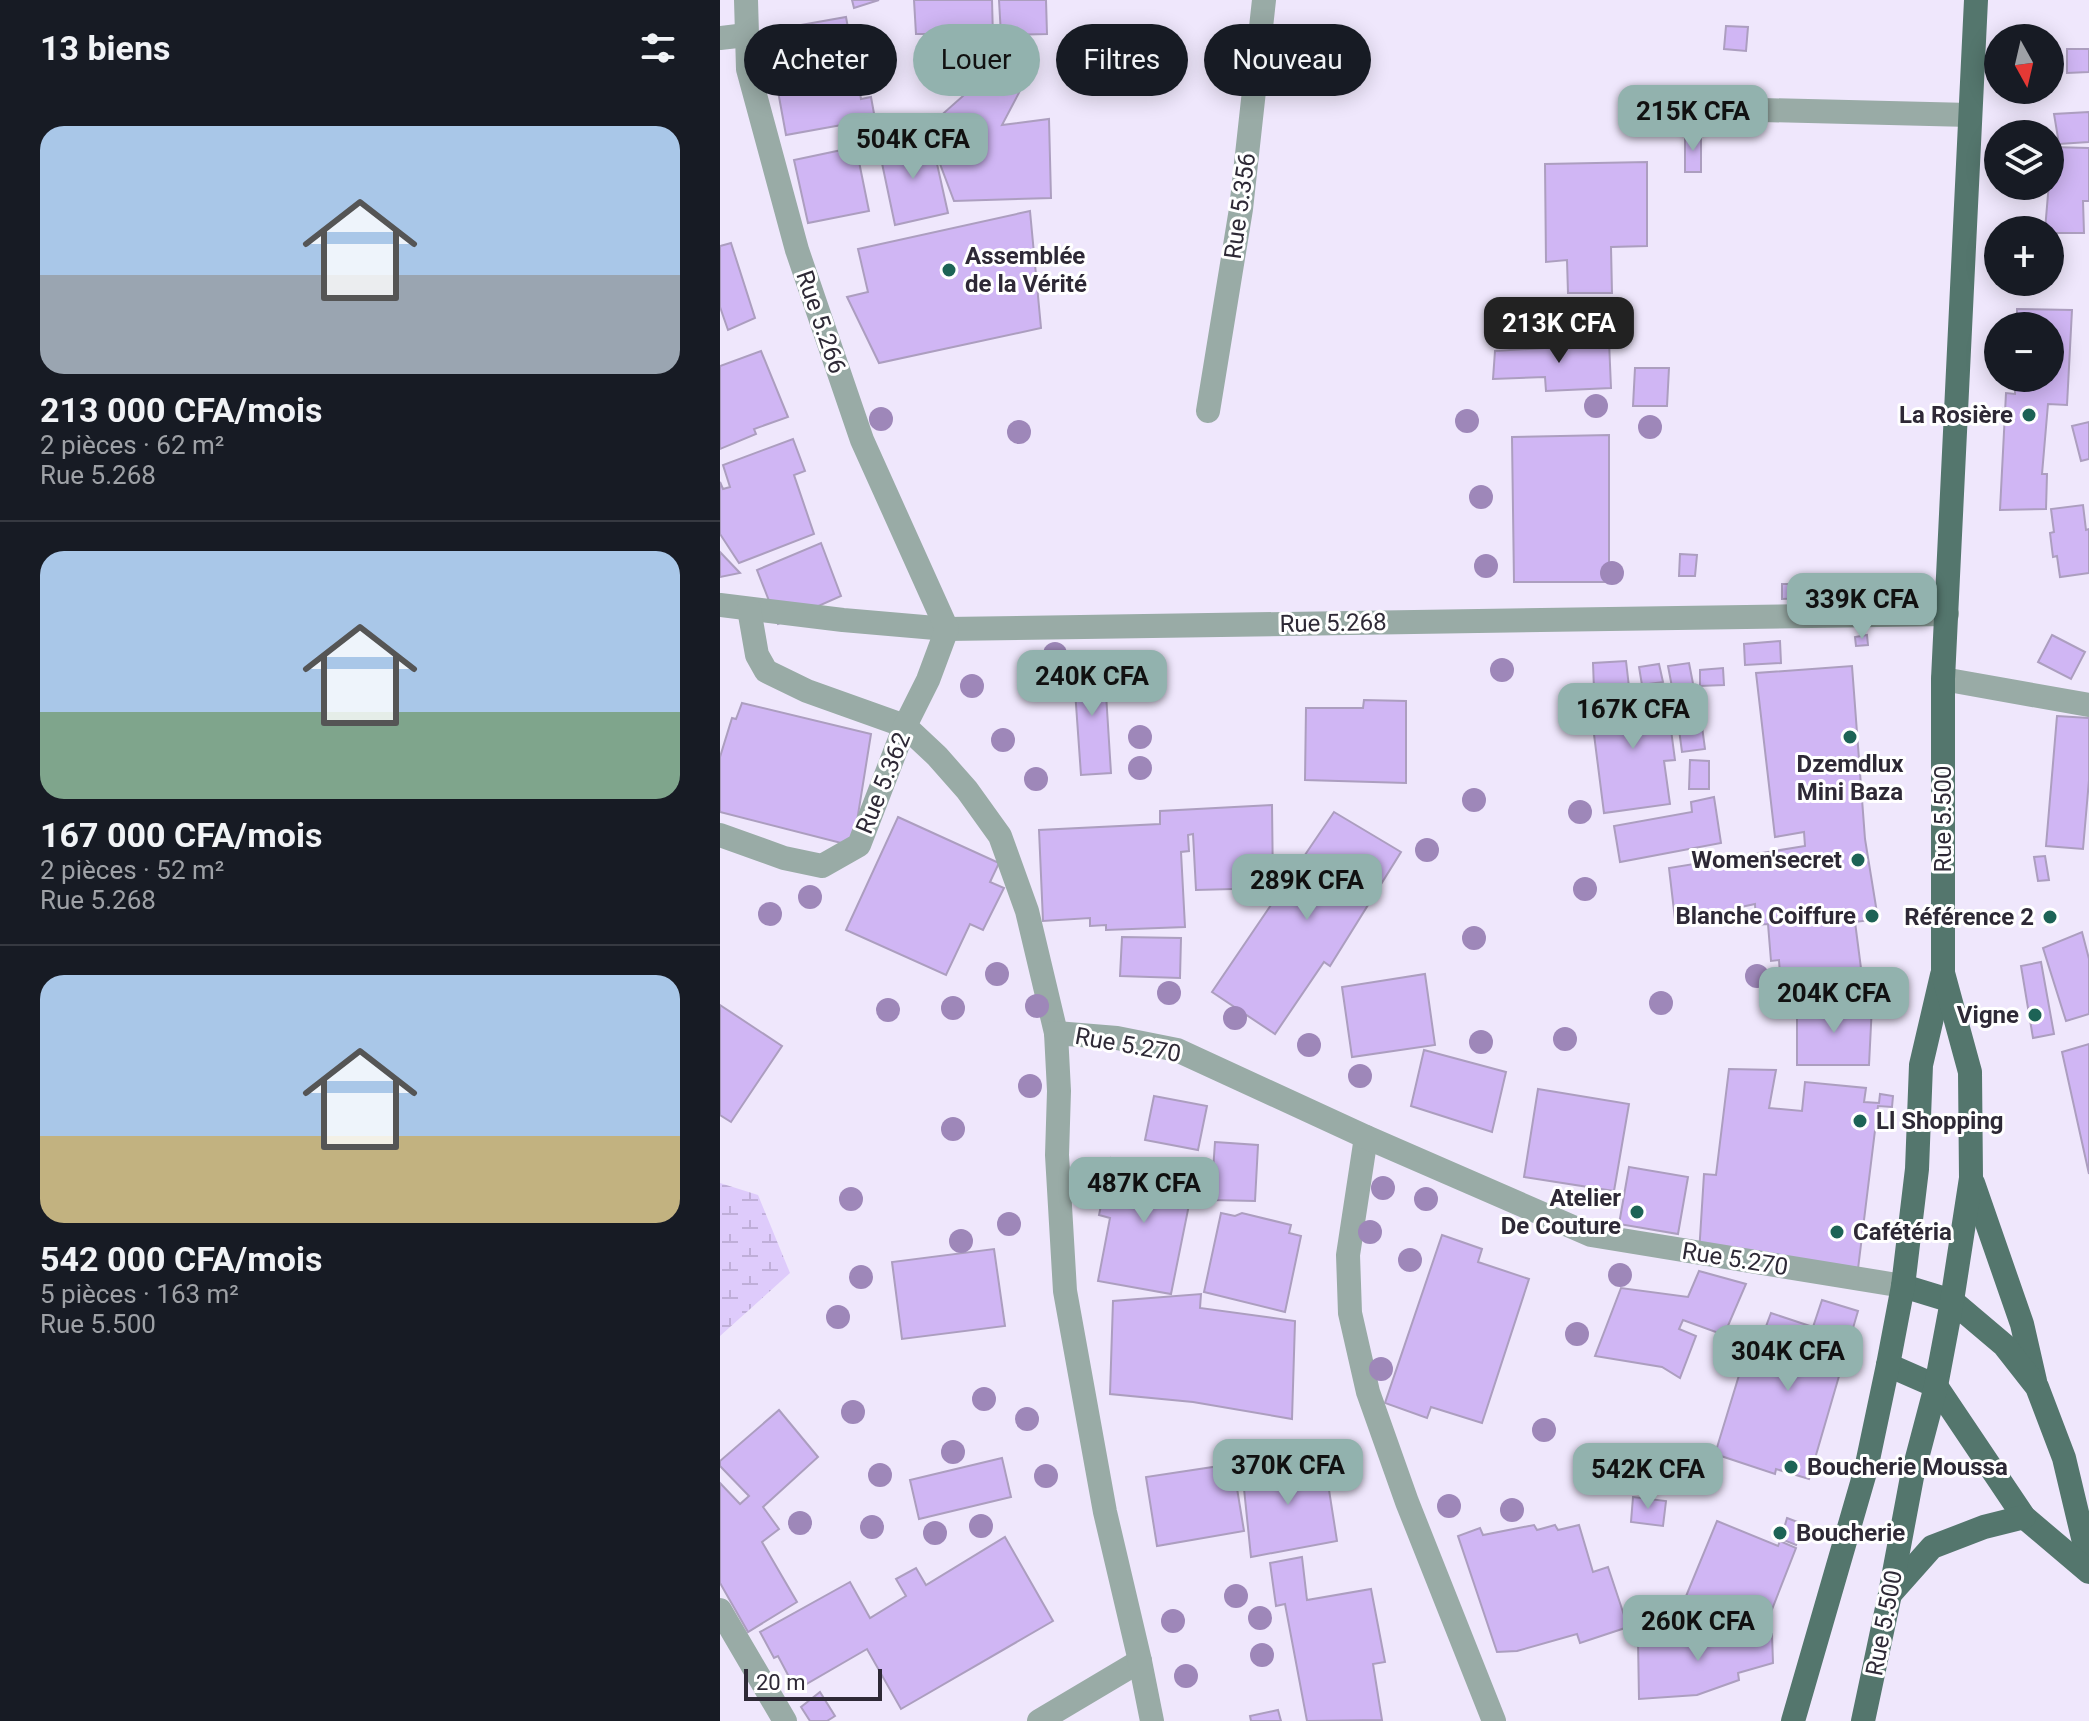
<!DOCTYPE html>
<html lang="fr">
<head>
<meta charset="utf-8">
<style>
	body { margin:0; font-family:Roboto,sans-serif; background:#20242c; color:#f1f3f6; height:100vh; display:flex; flex-direction:column; font-size:30px; white-space:nowrap }
	* { box-sizing:border-box; margin:0 }
	p { font-size:26px; color:#9ea1a6 }
	.icon { flex:none; width:44px; height:44px; fill:none; stroke:currentColor; stroke-width:2; stroke-linecap:round; stroke-linejoin:round }
	.map { position:relative; flex:1; overflow:hidden }
	.sheet { display:flex; flex-direction:column; background:#171b24; width:720px }
	.sheet>* { flex:none }
	.hud { position:absolute; left:24px; top:24px; width:760px; height:72px; display:flex; gap:16px }
	.needle { width:52px; rotate:172deg }
	.controls { position:absolute; left:1264px; top:24px; display:grid; gap:16px }
	.controls a { display:grid; place-items:center; width:80px; height:80px; border-radius:50%; background:#171b24; box-shadow:0 4px 20px #0003; font-size:40px }
	.scale { position:absolute; left:24px; bottom:20px; width:138px; box-sizing:border-box; padding-left:8px; border:4px solid #2e2936; border-top:0; font-size:22px; line-height:28px; white-space:nowrap; color:#2e2936; -webkit-text-stroke:6px #fff; paint-order:stroke }
	.price { position:absolute; translate:-50% -68px; padding:0 18px; border-radius:16px; background:#92b2ae; color:#111; font-size:26px; line-height:52px; filter:drop-shadow(0 2px 4px #0008) }
	.price::after { content:''; position:absolute; left:50%; top:48px; width:24px; height:18px; margin-left:-12px; background:inherit; clip-path:polygon(0 0,100% 0,50% 100%) }
	.price.current { background:#222; color:#fff }
	ul { padding:0; list-style:none }
	li { display:grid; align-content:center; gap:16px; height:424px; padding:0 40px }
	li+li { border-top:2px solid #363941 }
	li span { display:grid; place-items:center; height:248px; border-radius:24px; color:#555 }
	li>.icon { margin-inline-start:auto }
	span .icon { width:144px; height:144px; fill:#fffc; stroke-width:1 }
	li b { font-size:34px }
	h2 { display:flex; justify-content:space-between; align-items:center; height:96px; padding:0 40px; font-size:34px }
	.pill { padding:0 28px; border-radius:36px; background:#171b24; box-shadow:0 4px 20px #0003; font-size:28px; line-height:72px }
	.pill.current { background:#92b2ae; color:#111 }
	main { display:flex; flex:1; min-height:0 }
	.map>svg:first-child { display:block }
	.wetland { fill:url(#wetland-marsh) }
	.building { fill:#d0b6f4; stroke:#ac9ebf; stroke-width:2 }
	.lines { fill:none; stroke-linecap:round; stroke-linejoin:round }
	.minor { stroke:#99aba6; stroke-width:24 }
	.major { stroke:#54766d; stroke-width:24 }
	.tree { fill:#9e87b9 }
	.poi-dot { fill:#1d6356; stroke:#fff; stroke-width:3 }
	.labels { text-anchor:middle; stroke-width:6; stroke-linejoin:round; paint-order:stroke }
	.street-label { font-size:24px; fill:#2e2936; stroke:#fff }
	.poi-label { font-size:24px; font-weight:bold; fill:#2e2936; stroke:#fff; text-anchor:end }
</style>
</head>
<body>
<main>
<section class="sheet">
<h2>13 biens<svg class="icon" aria-label="filters" viewBox="0 0 24 24"><path d="M4 7h16M4 17h16"/><circle cx="9" cy="7" r="2"/><circle cx="15" cy="17" r="2"/></svg></h2>
<ul>
<li><span style="background:linear-gradient(#a9c7e8 60%,#9aa5b1 0)"><svg class="icon" aria-label="home" viewBox="0 0 24 24"><path d="M3 11l9-7 9 7M6 9v11h12V9"/></svg></span><div><b>213 000 CFA/mois</b><p>2 pièces · 62 m²</p><p>Rue 5.268</p></div></li>
<li><span style="background:linear-gradient(#a9c7e8 65%,#7fa58c 0)"><svg class="icon" aria-label="home" viewBox="0 0 24 24"><path d="M3 11l9-7 9 7M6 9v11h12V9"/></svg></span><div><b>167 000 CFA/mois</b><p>2 pièces · 52 m²</p><p>Rue 5.268</p></div></li>
<li><span style="background:linear-gradient(#a9c7e8 65%,#c2b280 0)"><svg class="icon" aria-label="home" viewBox="0 0 24 24"><path d="M3 11l9-7 9 7M6 9v11h12V9"/></svg></span><div><b>542 000 CFA/mois</b><p>5 pièces · 163 m²</p><p>Rue 5.500</p></div></li>
</ul>
</section>
<div class="map">
<svg width="1369" height="1721" viewBox="0 0 1369 1721">
	<defs>
		<pattern id="wetland-marsh" width="20" height="14" patternUnits="userSpaceOnUse" patternTransform="scale(2)"><rect width="20" height="14" fill="#decbfb"/><path d="M1 5h8M5 5V1M11 12h8M15 12V8" fill="none" stroke="#bfaed8"/></pattern>
	</defs>
	<rect width="100%" height="100%" fill="#efe7fc"/>
	<polygon class="wetland" points="0,1183 38,1195 70,1273 0,1336"/>
	<g class="building">
		<polygon points="132,0 159,0 134,8"/>
		<polygon points="194,0 272,0 273,38 215,39 210,34 196,34"/>
		<polygon points="279,0 326,0 327,34 281,35"/>
		<polygon points="126,17 141,99 151,97 155,119 66,135 47,31"/>
		<polygon points="1006,26 1028,27 1026,51 1004,49"/>
		<polygon points="1347,49 1369,49 1369,72 1347,73"/>
		<polygon points="205,54 313,66 282,125 329,119 331,198 234,201 211,140 233,137 217,119 243,96"/>
		<polygon points="1369,112 1369,142 1339,144 1334,114"/>
		<polygon points="981,133 981,172 965,172 965,135"/>
		<polygon points="211,137 228,213 175,225 159,149"/>
		<polygon points="136,147 149,211 88,223 74,160"/>
		<polygon points="1332,147 1369,148 1369,201 1363,201 1364,233 1330,233 1330,230 1325,230"/>
		<polygon points="927,162 927,246 891,247 892,293 848,293 847,260 826,262 825,164"/>
		<polygon points="310,211 321,328 159,363 127,297 148,292 138,249"/>
		<polygon points="11,243 35,318 8,330 0,307 0,246"/>
		<polygon points="1297,309 1352,310 1347,405 1328,404 1322,474 1327,474 1326,509 1280,510 1286,393 1295,394 1295,378 1330,378 1330,326 1297,326"/>
		<polygon points="889,341 891,388 826,391 825,377 773,379 775,351 824,348 824,344"/>
		<polygon points="41,351 68,417 34,429 36,434 0,449 0,366"/>
		<polygon points="915,368 949,368 947,406 913,406"/>
		<polygon points="1369,422 1369,459 1361,461 1352,426"/>
		<polygon points="889,435 889,582 794,582 792,437"/>
		<polygon points="73,439 85,471 74,475 94,534 19,563 0,534 0,482 3,489 10,487 3,465"/>
		<polygon points="1363,505 1366,530 1369,529 1369,573 1340,577 1337,556 1333,557 1330,533 1334,532 1331,509"/>
		<polygon points="101,543 121,596 58,624 37,570"/>
		<polygon points="0,552 20,573 0,577"/>
		<polygon points="960,554 977,555 975,576 959,576"/>
		<polygon points="1062,584 1086,584 1086,598 1062,599"/>
		<polygon points="1147,635 1148,645 1136,646 1135,637"/>
		<polygon points="1332,635 1365,652 1351,679 1318,662"/>
		<polygon points="1060,641 1061,663 1025,665 1024,644"/>
		<polygon points="906,661 909,687 874,690 873,663"/>
		<polygon points="353,662 384,662 391,773 361,775"/>
		<polygon points="969,663 977,704 956,708 948,666"/>
		<polygon points="939,664 943,682 922,685 919,667"/>
		<polygon points="1132,666 1145,839 1158,919 1135,922 1145,999 1062,1004 1059,960 1051,961 1048,924 1036,925 1035,904 1021,907 1023,912 989,919 988,914 955,919 949,868 1085,846 1084,832 1055,837 1036,673"/>
		<polygon points="1003,668 1004,685 980,686 980,670"/>
		<polygon points="946,692 955,760 944,761 950,804 884,813 870,703"/>
		<polygon points="644,700 686,701 686,783 585,780 586,708 643,708"/>
		<polygon points="22,703 151,734 133,846 0,812 0,757 12,718 16,719"/>
		<polygon points="1337,716 1369,718 1369,780 1363,849 1326,846"/>
		<polygon points="981,719 985,749 962,752 958,722"/>
		<polygon points="970,760 989,761 989,789 969,789"/>
		<polygon points="994,797 1001,843 900,862 894,826 972,812 971,802"/>
		<polygon points="552,805 553,888 476,890 473,834 468,835 469,851 461,852 465,927 386,930 386,925 370,926 370,918 323,921 319,830 440,824 440,811"/>
		<polygon points="614,812 681,852 610,966 604,962 555,1034 492,992"/>
		<polygon points="178,817 279,863 270,882 284,888 263,930 250,924 226,975 126,930"/>
		<polygon points="1325,856 1329,880 1318,881 1314,857"/>
		<polygon points="1362,932 1369,959 1369,1014 1346,1021 1323,948"/>
		<polygon points="402,937 461,938 460,978 400,976"/>
		<polygon points="1321,962 1334,1034 1313,1038 1301,966"/>
		<polygon points="705,974 715,1045 632,1057 622,987"/>
		<polygon points="1077,1004 1152,1005 1149,1065 1077,1065"/>
		<polygon points="0,1005 62,1046 11,1122 0,1115"/>
		<polygon points="1369,1044 1369,1174 1342,1052"/>
		<polygon points="704,1050 786,1072 772,1132 691,1106"/>
		<polygon points="1009,1069 1056,1070 1049,1108 1082,1111 1085,1082 1146,1088 1144,1102 1159,1103 1160,1094 1173,1096 1172,1107 1158,1106 1137,1277 979,1254 984,1174 996,1175"/>
		<polygon points="818,1089 909,1104 894,1191 804,1177"/>
		<polygon points="434,1096 487,1106 478,1150 425,1140"/>
		<polygon points="495,1142 538,1145 535,1201 491,1200"/>
		<polygon points="391,1158 475,1175 451,1294 378,1281 390,1218 379,1215"/>
		<polygon points="909,1167 968,1177 958,1234 899,1224"/>
		<polygon points="501,1213 515,1216 522,1213 571,1225 569,1233 581,1236 565,1312 484,1292"/>
		<polygon points="722,1235 762,1249 758,1262 809,1279 762,1423 711,1407 707,1418 665,1403"/>
		<polygon points="274,1249 285,1326 182,1339 172,1262"/>
		<polygon points="979,1271 1026,1284 1004,1335 963,1320 959,1329 976,1336 960,1378 942,1367 875,1356 901,1288 968,1297"/>
		<polygon points="481,1294 480,1308 575,1321 572,1419 473,1402 390,1394 393,1301"/>
		<polygon points="1102,1300 1138,1311 1089,1479 1056,1469 1055,1474 995,1454 1024,1359 1033,1361 1051,1313 1093,1327"/>
		<polygon points="59,1410 98,1457 43,1507 59,1529 42,1542 77,1602 28,1632 0,1583 0,1483 20,1504 29,1496 0,1466 0,1461"/>
		<polygon points="282,1458 291,1497 199,1519 190,1480"/>
		<polygon points="604,1458 617,1541 531,1557 522,1469"/>
		<polygon points="513,1464 524,1531 437,1546 426,1477"/>
		<polygon points="913,1497 946,1501 943,1526 911,1522"/>
		<polygon points="1067,1518 1083,1524 1076,1545 1061,1539"/>
		<polygon points="997,1521 1058,1546 1060,1541 1076,1548 1042,1635 962,1606"/>
		<polygon points="814,1525 817,1530 835,1525 838,1530 859,1525 873,1572 888,1567 908,1627 860,1643 857,1634 797,1651 777,1652 738,1536 760,1528 763,1535"/>
		<polygon points="285,1537 333,1621 181,1709 147,1649 76,1690 58,1656 54,1658 40,1632 130,1582 150,1618 186,1596 176,1579 196,1568 206,1585"/>
		<polygon points="582,1557 587,1600 651,1589 665,1662 653,1664 662,1720 587,1721 565,1604 556,1606 550,1563"/>
		<polygon points="1052,1634 1053,1663 1018,1673 1019,1680 977,1695 919,1699 918,1640"/>
		<polygon points="100,1692 115,1716 107,1721 90,1721 81,1707"/>
		<polygon points="558,1710 561,1721 531,1721 530,1716"/>
	</g>
	<g class="lines">
		<g class="minor">
			<polyline points="0,38 26,35"/>
			<polyline points="1003,109 1250,115"/>
			<polyline points="488,411 521,209 544,0"/>
			<polyline points="0,605 123,620 227,629 1227,614"/>
			<polyline points="29,609 37,655 46,671 87,691 185,726 217,756 247,790 280,836 307,911 336,1033"/>
			<polyline points="1223,679 1369,705"/>
			<polyline points="0,835 64,858 102,866 139,845 185,726 208,680 227,629 142,440 77,250 28,69 26,0"/>
			<polyline points="646,1137 628,1255 630,1313 648,1392 687,1502 774,1721"/>
			<polyline points="0,1610 65,1721"/>
			<polyline points="319,1721 420,1661"/>
			<polyline points="432,1721 420,1661 385,1512 345,1291 337,1155 339,1091 336,1033 397,1038 457,1050 646,1137 871,1235 1183,1286"/>
		</g>
		<g class="major">
			<polyline points="1253,1183 1302,1324 1315,1381"/>
			<polyline points="1183,1286 1232,1301 1284,1345 1317,1387 1344,1458 1369,1563"/>
			<polyline points="1168,1365 1216,1386 1304,1517 1369,1572"/>
			<polyline points="1172,1592 1212,1547 1264,1527 1304,1517"/>
			<polyline points="1073,1721 1146,1469 1168,1365 1183,1286 1197,1169 1201,1065 1222,975"/>
			<polyline points="1143,1721 1170,1594 1192,1477 1216,1386 1232,1301 1251,1178 1250,1072 1223,973 1223,679 1256,0"/>
		</g>
	</g>
	<g class="tree">
		<circle cx="876" cy="406" r="12"/>
		<circle cx="161" cy="419" r="12"/>
		<circle cx="747" cy="421" r="12"/>
		<circle cx="930" cy="427" r="12"/>
		<circle cx="299" cy="432" r="12"/>
		<circle cx="761" cy="497" r="12"/>
		<circle cx="766" cy="566" r="12"/>
		<circle cx="892" cy="573" r="12"/>
		<circle cx="335" cy="654" r="12"/>
		<circle cx="782" cy="670" r="12"/>
		<circle cx="252" cy="686" r="12"/>
		<circle cx="420" cy="737" r="12"/>
		<circle cx="283" cy="740" r="12"/>
		<circle cx="420" cy="768" r="12"/>
		<circle cx="316" cy="779" r="12"/>
		<circle cx="754" cy="800" r="12"/>
		<circle cx="860" cy="812" r="12"/>
		<circle cx="707" cy="850" r="12"/>
		<circle cx="865" cy="889" r="12"/>
		<circle cx="90" cy="897" r="12"/>
		<circle cx="50" cy="914" r="12"/>
		<circle cx="754" cy="938" r="12"/>
		<circle cx="277" cy="974" r="12"/>
		<circle cx="1037" cy="976" r="12"/>
		<circle cx="449" cy="993" r="12"/>
		<circle cx="941" cy="1003" r="12"/>
		<circle cx="317" cy="1006" r="12"/>
		<circle cx="233" cy="1008" r="12"/>
		<circle cx="168" cy="1010" r="12"/>
		<circle cx="515" cy="1018" r="12"/>
		<circle cx="845" cy="1039" r="12"/>
		<circle cx="761" cy="1042" r="12"/>
		<circle cx="589" cy="1045" r="12"/>
		<circle cx="640" cy="1076" r="12"/>
		<circle cx="310" cy="1086" r="12"/>
		<circle cx="233" cy="1129" r="12"/>
		<circle cx="663" cy="1188" r="12"/>
		<circle cx="131" cy="1199" r="12"/>
		<circle cx="706" cy="1199" r="12"/>
		<circle cx="289" cy="1224" r="12"/>
		<circle cx="650" cy="1232" r="12"/>
		<circle cx="241" cy="1241" r="12"/>
		<circle cx="690" cy="1260" r="12"/>
		<circle cx="900" cy="1275" r="12"/>
		<circle cx="141" cy="1277" r="12"/>
		<circle cx="118" cy="1317" r="12"/>
		<circle cx="857" cy="1334" r="12"/>
		<circle cx="661" cy="1369" r="12"/>
		<circle cx="264" cy="1399" r="12"/>
		<circle cx="133" cy="1412" r="12"/>
		<circle cx="307" cy="1419" r="12"/>
		<circle cx="824" cy="1430" r="12"/>
		<circle cx="233" cy="1452" r="12"/>
		<circle cx="160" cy="1475" r="12"/>
		<circle cx="326" cy="1476" r="12"/>
		<circle cx="729" cy="1506" r="12"/>
		<circle cx="792" cy="1510" r="12"/>
		<circle cx="80" cy="1523" r="12"/>
		<circle cx="261" cy="1526" r="12"/>
		<circle cx="152" cy="1527" r="12"/>
		<circle cx="215" cy="1533" r="12"/>
		<circle cx="516" cy="1596" r="12"/>
		<circle cx="540" cy="1618" r="12"/>
		<circle cx="453" cy="1621" r="12"/>
		<circle cx="542" cy="1655" r="12"/>
		<circle cx="466" cy="1676" r="12"/>
	</g>
	<g class="poi-dot">
		<circle cx="229" cy="270" r="8"/>
		<circle cx="1309" cy="415" r="8"/>
		<circle cx="1130" cy="737" r="8"/>
		<circle cx="1138" cy="860" r="8"/>
		<circle cx="1152" cy="916" r="8"/>
		<circle cx="1330" cy="917" r="8"/>
		<circle cx="1315" cy="1015" r="8"/>
		<circle cx="1140" cy="1121" r="8"/>
		<circle cx="917" cy="1212" r="8"/>
		<circle cx="1117" cy="1232" r="8"/>
		<circle cx="1071" cy="1467" r="8"/>
		<circle cx="1060" cy="1533" r="8"/>
	</g>
	<g class="labels">
		<g class="street-label">
			<text transform="translate(520 206) rotate(-82)" y="8">Rue 5.356</text>
			<text transform="translate(101 322) rotate(71)" y="8">Rue 5.266</text>
			<text transform="translate(613 623) rotate(-1)" y="8">Rue 5.268</text>
			<text transform="translate(163 783) rotate(-68)" y="8">Rue 5.362</text>
			<text transform="translate(1223 819) rotate(-90)" y="8">Rue 5.500</text>
			<text transform="translate(408 1045) rotate(10)" y="8">Rue 5.270</text>
			<text transform="translate(1015 1259) rotate(9)" y="8">Rue 5.270</text>
			<text transform="translate(1164 1623) rotate(-79)" y="8">Rue 5.500</text>
		</g>
		<g class="poi-label">
			<text x="245" y="264" text-anchor="start">Assemblée<tspan x="245" dy="28">de la Vérité</tspan></text>
			<text x="1293" y="423">La Rosière</text>
			<text x="1130" y="772" text-anchor="middle">Dzemdlux<tspan x="1130" dy="28">Mini Baza</tspan></text>
			<text x="1122" y="868">Women'secret</text>
			<text x="1136" y="924">Blanche Coiffure</text>
			<text x="1314" y="925">Référence 2</text>
			<text x="1299" y="1023">Vigne</text>
			<text x="1156" y="1129" text-anchor="start">Ll Shopping</text>
			<text x="901" y="1206">Atelier<tspan x="901" dy="28">De Couture</tspan></text>
			<text x="1133" y="1240" text-anchor="start">Cafétéria</text>
			<text x="1087" y="1475" text-anchor="start">Boucherie Moussa</text>
			<text x="1076" y="1541" text-anchor="start">Boucherie</text>
		</g>
	</g>
</svg>
<div class="controls">
<a><svg class="needle" viewBox="-14 -14 28 28"><path d="M0-13l5 13h-10z" fill="#e53935"/><path d="M0 13l5-13h-10z" fill="#9ea1a6"/></svg></a>
<a><svg class="icon" aria-label="layers" viewBox="0 0 24 24"><path d="M12 4l9 5-9 5-9-5zM3 14l9 5 9-5"/></svg></a>
<a>+</a>
<a>−</a>
</div>
<div class="scale">20 m</div>
<b class="price" style="left:973px;top:153px">215K CFA</b>
<b class="price" style="left:193px;top:181px">504K CFA</b>
<b class="price current" style="left:839px;top:365px">213K CFA</b>
<b class="price" style="left:1142px;top:641px">339K CFA</b>
<b class="price" style="left:372px;top:718px">240K CFA</b>
<b class="price" style="left:913px;top:751px">167K CFA</b>
<b class="price" style="left:587px;top:922px">289K CFA</b>
<b class="price" style="left:1114px;top:1035px">204K CFA</b>
<b class="price" style="left:424px;top:1225px">487K CFA</b>
<b class="price" style="left:1068px;top:1393px">304K CFA</b>
<b class="price" style="left:568px;top:1507px">370K CFA</b>
<b class="price" style="left:928px;top:1511px">542K CFA</b>
<b class="price" style="left:978px;top:1663px">260K CFA</b>
<div class="hud">
<a class="pill">Acheter</a>
<a class="pill current">Louer</a>
<a class="pill">Filtres</a>
<a class="pill">Nouveau</a>
</div>
</div>
</main>
</body>
</html>
